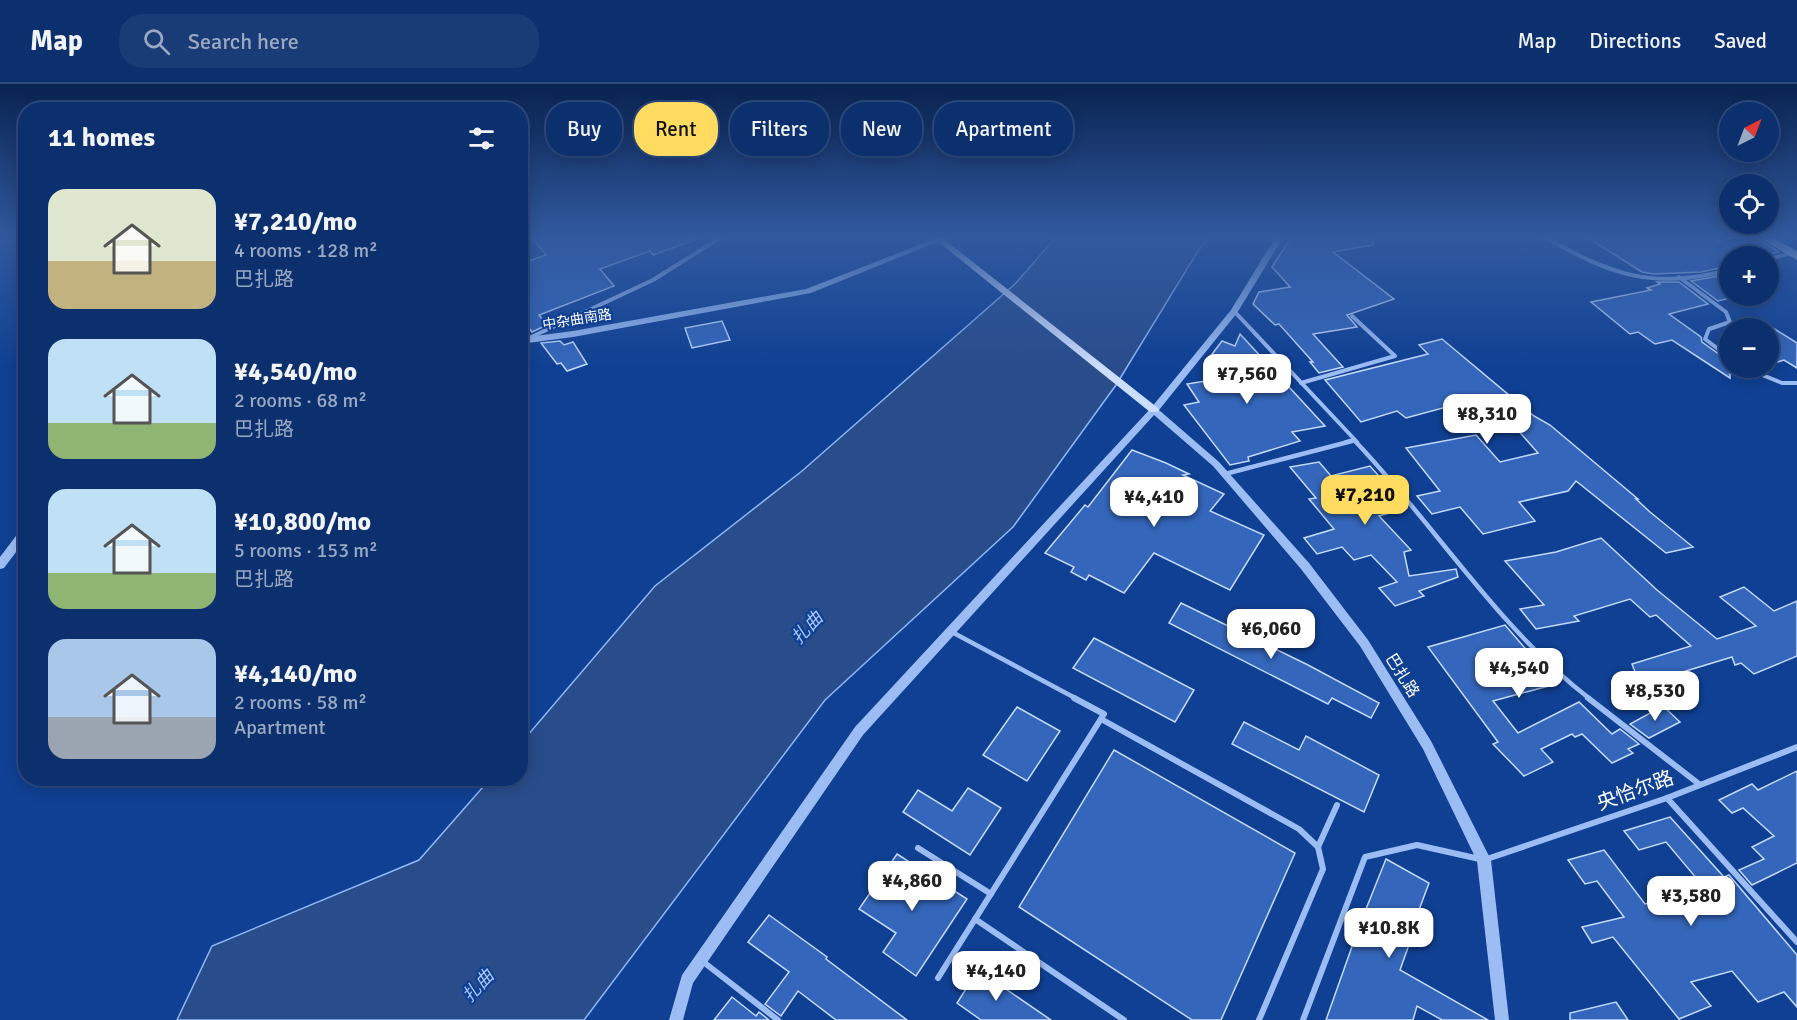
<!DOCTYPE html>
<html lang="en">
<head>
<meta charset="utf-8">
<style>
	body { margin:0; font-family:Signika,"Noto Sans SC",sans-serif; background:#1a3c76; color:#f1f3f6; height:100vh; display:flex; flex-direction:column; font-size:22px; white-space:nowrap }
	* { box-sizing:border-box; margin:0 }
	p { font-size:20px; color:#9aa9c2 }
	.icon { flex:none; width:33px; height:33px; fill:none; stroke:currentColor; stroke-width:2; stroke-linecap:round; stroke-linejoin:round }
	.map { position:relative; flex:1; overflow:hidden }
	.panel { position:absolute; left:18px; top:18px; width:510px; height:684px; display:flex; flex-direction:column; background:#0c306e; border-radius:24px; box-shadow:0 3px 15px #0003,0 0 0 2px #2c4b81 }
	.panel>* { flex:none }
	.top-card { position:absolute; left:546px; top:18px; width:570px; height:54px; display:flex; gap:12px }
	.needle { width:39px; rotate:42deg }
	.fabs { position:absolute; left:1719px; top:18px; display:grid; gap:12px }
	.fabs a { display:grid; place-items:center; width:60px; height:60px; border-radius:50%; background:#0c306e; box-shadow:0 3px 15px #0003,0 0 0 2px #2c4b81; font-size:30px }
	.price { position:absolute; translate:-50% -51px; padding:0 14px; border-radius:12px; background:#fff; color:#222; font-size:20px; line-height:39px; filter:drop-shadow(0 2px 3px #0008) }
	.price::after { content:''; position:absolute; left:50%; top:36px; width:18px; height:14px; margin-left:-9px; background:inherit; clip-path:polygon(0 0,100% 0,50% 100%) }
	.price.current { background:#ffdc5f; color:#111 }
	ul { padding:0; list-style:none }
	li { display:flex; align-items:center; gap:18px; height:150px; padding:0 30px }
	li span { display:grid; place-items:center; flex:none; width:168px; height:120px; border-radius:18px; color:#555 }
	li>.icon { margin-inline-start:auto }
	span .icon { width:72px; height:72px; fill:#fffc; stroke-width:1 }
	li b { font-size:26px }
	h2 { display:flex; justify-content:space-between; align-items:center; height:72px; padding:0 30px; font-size:26px }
	.chip { padding:0 21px; border-radius:24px; background:#0c306e; box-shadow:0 3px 15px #0003,0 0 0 2px #2c4b81; font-size:21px; line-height:54px }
	.chip.current { background:#ffdc5f; color:#111 }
	header { display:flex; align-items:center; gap:36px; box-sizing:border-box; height:84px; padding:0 30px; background:#0c306e; border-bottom:2px solid #2c4b81 }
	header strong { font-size:28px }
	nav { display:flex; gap:33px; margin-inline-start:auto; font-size:21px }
	.search { width:420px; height:54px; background:#1a3c76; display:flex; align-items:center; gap:15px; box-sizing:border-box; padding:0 21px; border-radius:24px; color:#9aa9c2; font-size:22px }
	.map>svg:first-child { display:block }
	.water { fill:#294c8b; stroke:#8eb7f7; stroke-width:1.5 }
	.building { fill:#3466bb; stroke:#c4dafe; stroke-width:1.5 }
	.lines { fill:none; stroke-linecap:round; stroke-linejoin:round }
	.service-far2 { stroke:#9cbdf4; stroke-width:4 }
	.service-far1 { stroke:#9cbdf4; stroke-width:4.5 }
	.service { stroke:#9cbdf4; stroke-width:6 }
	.tertiary { fill:#9cbdf4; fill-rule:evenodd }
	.secondary { fill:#ccdefd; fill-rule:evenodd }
	.trunk { fill:#f4f8ff; fill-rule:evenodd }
	.labels { text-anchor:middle; stroke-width:4.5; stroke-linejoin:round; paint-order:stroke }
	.far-street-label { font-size:14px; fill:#fff; stroke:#104093 }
	.street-label { font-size:16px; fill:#fff; stroke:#104093 }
	.water-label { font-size:18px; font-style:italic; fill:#a8c8fb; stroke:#104093 }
	.near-street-label { font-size:20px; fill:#fff; stroke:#104093 }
</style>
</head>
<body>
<header>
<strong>Map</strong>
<div class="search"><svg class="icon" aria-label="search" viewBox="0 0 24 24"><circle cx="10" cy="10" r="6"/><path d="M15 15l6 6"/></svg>Search here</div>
<nav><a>Map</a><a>Directions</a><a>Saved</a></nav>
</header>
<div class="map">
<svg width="1797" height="936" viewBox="0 0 1797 936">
	<rect width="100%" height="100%" fill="#104093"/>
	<polygon class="water" points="1057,152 1210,152 1198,167 1116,301 1013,443 825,616 584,936 177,936 212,862 419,776 490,695 520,694 521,659 655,502 802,387 1015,200"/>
	<g class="building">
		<polygon points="530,152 700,152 700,154 653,171 650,167 600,185 614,202 539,231 547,241 532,248 523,236 520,237 520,180 546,171"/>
		<polygon points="1292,152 1372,152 1373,161 1333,168 1394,215 1347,231 1357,243 1313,250 1343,283 1319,289 1310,278 1313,278 1279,240 1275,241 1253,220 1259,208 1290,203 1272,183"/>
		<polygon points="1585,152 1709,152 1718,158 1738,152 1754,152 1779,168 1763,172 1730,172 1730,182 1701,188 1654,190 1642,188"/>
		<polygon points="1730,190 1730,214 1718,217 1691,197"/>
		<polygon points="1657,198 1679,198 1708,220 1669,230 1701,253 1702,258 1730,278 1730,294 1672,256 1655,260 1638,248 1630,250 1591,218 1651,206 1647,204 1660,200"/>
		<polygon points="722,237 730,256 692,264 685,244"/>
		<polygon points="1768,241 1797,259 1797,284 1784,276 1768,281"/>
		<polygon points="1240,250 1325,342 1292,348 1300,357 1248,373 1249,377 1230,381 1184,321 1199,318 1187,300 1212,296 1204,286 1214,284 1207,277 1222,257 1235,262"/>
		<polygon points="1442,255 1534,332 1550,341 1638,415 1636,415 1650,428 1693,463 1666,469 1576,397 1568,407 1519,418 1535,437 1483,450 1460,423 1432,430 1417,412 1440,407 1406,364 1476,351 1500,378 1538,369 1509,336 1475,345 1450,322 1406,334 1397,327 1361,338 1325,296 1428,270 1419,261"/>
		<polygon points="560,257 564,261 573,258 587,280 567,287 561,279 557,280 541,259"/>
		<polygon points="1132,366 1166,379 1189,390 1183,391 1224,410 1210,427 1264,451 1230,506 1154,469 1124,509 1089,491 1086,496 1071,488 1074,483 1045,469 1085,421 1088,423"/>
		<polygon points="1319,378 1331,392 1370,382 1407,424 1379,432 1411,466 1404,468 1409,492 1456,485 1458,493 1419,507 1424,512 1395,522 1379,504 1397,498 1371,471 1354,476 1342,463 1317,470 1304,454 1334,445 1309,415 1316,414 1290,383"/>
		<polygon points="1601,454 1657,506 1717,555 1756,542 1720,513 1744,503 1774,527 1797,517 1797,572 1754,590 1741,579 1735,581 1732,573 1640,601 1632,580 1691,562 1656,531 1650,533 1630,515 1574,532 1579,537 1536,545 1520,525 1544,521 1505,477 1556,468"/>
		<polygon points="1181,519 1308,581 1379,619 1371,634 1332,614 1328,620 1169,539"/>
		<polygon points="1505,541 1556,600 1493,617 1518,649 1579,618 1612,650 1620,645 1639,660 1628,665 1633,669 1612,679 1582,650 1575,653 1572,650 1541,665 1553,678 1524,692 1493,660 1498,658 1428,563"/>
		<polygon points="1094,554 1194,606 1175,638 1073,584"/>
		<polygon points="1663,622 1680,638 1649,654 1630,640"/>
		<polygon points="1017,623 1060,647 1027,697 983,671"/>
		<polygon points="1244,638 1299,666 1306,652 1379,691 1364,728 1232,660"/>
		<polygon points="1114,666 1295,769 1221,936 1192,936 1019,823"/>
		<polygon points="1797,687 1797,779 1752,801 1739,786 1764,775 1752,763 1774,752 1743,724 1732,729 1719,716 1752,700 1758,706"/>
		<polygon points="968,704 1001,724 970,771 903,728 918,706 952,727"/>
		<polygon points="1670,733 1724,793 1729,791 1797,871 1797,923 1784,908 1758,918 1732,887 1691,898 1711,922 1679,935 1613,853 1592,859 1582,843 1624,833 1597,797 1585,800 1568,776 1604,766 1645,820 1703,802 1666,758 1639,766 1624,747"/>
		<polygon points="897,770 967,815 916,892 883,868 896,849 859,825"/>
		<polygon points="1386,775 1429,799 1413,842 1415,844 1400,886 1488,936 1442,936 1417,922 1413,936 1326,936 1360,840"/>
		<polygon points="769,831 827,873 826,875 907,936 836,936 798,907 781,932 765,920 789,888 748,858"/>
		<polygon points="978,886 1051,936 981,936 957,919"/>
		<polygon points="732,913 756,932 759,928 769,936 714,936"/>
		<polygon points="1616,918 1628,936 1570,936 1570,929"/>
	</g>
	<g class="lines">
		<g class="service-far2">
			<path d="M1542,152c71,39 107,54 188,34"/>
			<polyline points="1768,175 1792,169"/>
			<polyline points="1679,193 1726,228 1730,238 1709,245 1705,255 1730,274"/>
			<polyline points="1234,227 1357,358"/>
			<polyline points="527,255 653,196 723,152"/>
			<polyline points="1745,284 1782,299 1797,299"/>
			<polyline points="1301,299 1395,272 1352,232"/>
			<polyline points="1346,358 1354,356"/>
		</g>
		<g class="service-far1">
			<path d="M1355,357c80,84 143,187 235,258"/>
			<polyline points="1225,390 1352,357"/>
			<polyline points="950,547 1077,615"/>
		</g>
		<g class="service">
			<polyline points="1588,614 1699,700"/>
			<polyline points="1101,635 1299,745 1318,763 1323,785 1259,936"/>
			<polyline points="1667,714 1797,858"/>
			<polyline points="1318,763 1337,721"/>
			<polyline points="918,764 991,810"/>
			<polyline points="975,835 1124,936"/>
			<polyline points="706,880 778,936"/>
			<polyline points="938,894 1104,630 1074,614"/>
			<polyline points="1303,936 1365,773 1417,761 1484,776 1667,714 1797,663"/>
		</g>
		<g class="tertiary">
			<polygon points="942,152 952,152 811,209 573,253 520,260 520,254 573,247 806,205"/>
			<polygon points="1276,152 1284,152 1237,229 1159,326 1219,378 1309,479 1368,556 1431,657 1491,776 1509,936 1495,936 1477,777 1423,665 1360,562 1301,485 1213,382 1154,331 863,651 693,899 683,936 669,936 682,891 855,643 1151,324 1231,226"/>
			<polygon points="26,443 26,455 4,484 0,485 0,473 22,444"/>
		</g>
		<polygon class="secondary" points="931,152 940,152 1158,324 1159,326 1158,328 1150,328"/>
		<polygon class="trunk" points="1756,152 1770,152 1797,167 1797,176"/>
	</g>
	<linearGradient id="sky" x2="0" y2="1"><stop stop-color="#092351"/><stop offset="0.54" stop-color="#31599e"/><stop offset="1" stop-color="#31599e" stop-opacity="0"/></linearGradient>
	<rect width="1797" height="283" fill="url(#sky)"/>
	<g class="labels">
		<g class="far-street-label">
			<text transform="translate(577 235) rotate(-9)" y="5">中杂曲南路</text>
		</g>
		<g class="street-label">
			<text transform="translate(1403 591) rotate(58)" y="6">巴扎路</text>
		</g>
		<g class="water-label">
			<text transform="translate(807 544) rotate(-47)" y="6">扎曲</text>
			<text transform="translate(478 902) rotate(-47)" y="6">扎曲</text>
		</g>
		<g class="near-street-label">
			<text transform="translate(1635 706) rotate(-20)" y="7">央恰尔路</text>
		</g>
	</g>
</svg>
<div class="fabs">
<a><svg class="needle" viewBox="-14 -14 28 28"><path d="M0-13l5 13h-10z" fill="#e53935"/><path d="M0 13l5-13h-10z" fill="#9aa9c2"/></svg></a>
<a><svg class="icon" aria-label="locate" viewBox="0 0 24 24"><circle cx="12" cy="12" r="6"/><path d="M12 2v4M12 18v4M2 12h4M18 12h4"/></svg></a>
<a>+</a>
<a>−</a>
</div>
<b class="price" style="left:1247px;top:321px">¥7,560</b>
<b class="price" style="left:1487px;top:361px">¥8,310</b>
<b class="price current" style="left:1365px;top:442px">¥7,210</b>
<b class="price" style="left:1154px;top:444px">¥4,410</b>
<b class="price" style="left:1271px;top:576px">¥6,060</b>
<b class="price" style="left:1519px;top:615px">¥4,540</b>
<b class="price" style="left:1655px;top:638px">¥8,530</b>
<b class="price" style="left:912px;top:828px">¥4,860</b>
<b class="price" style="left:1691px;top:843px">¥3,580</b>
<b class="price" style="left:1389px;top:875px">¥10.8K</b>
<b class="price" style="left:996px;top:918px">¥4,140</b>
<div class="top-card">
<a class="chip">Buy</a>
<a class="chip current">Rent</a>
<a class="chip">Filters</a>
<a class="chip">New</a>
<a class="chip">Apartment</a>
</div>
<section class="panel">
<h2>11 homes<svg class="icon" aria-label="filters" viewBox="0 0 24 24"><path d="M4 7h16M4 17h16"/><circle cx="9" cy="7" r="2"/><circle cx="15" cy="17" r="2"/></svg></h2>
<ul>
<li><span style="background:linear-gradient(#dfe7d0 60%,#c2b280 0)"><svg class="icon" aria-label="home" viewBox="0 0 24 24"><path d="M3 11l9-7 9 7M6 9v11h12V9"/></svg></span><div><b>¥7,210/mo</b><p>4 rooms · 128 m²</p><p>巴扎路</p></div></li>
<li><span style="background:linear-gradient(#bfe0f5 70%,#8fb573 0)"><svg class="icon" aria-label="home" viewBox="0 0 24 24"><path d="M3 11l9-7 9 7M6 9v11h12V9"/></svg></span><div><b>¥4,540/mo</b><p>2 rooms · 68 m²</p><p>巴扎路</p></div></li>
<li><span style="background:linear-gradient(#bfe0f5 70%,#8fb573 0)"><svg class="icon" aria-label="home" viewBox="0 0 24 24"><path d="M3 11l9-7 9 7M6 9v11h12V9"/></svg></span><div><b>¥10,800/mo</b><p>5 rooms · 153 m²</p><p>巴扎路</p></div></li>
<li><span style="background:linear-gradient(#a9c7e8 65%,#9aa5b1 0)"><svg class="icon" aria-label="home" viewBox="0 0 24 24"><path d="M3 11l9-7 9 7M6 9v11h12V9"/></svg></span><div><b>¥4,140/mo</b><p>2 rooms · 58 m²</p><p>Apartment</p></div></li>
</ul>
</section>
</div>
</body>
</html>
